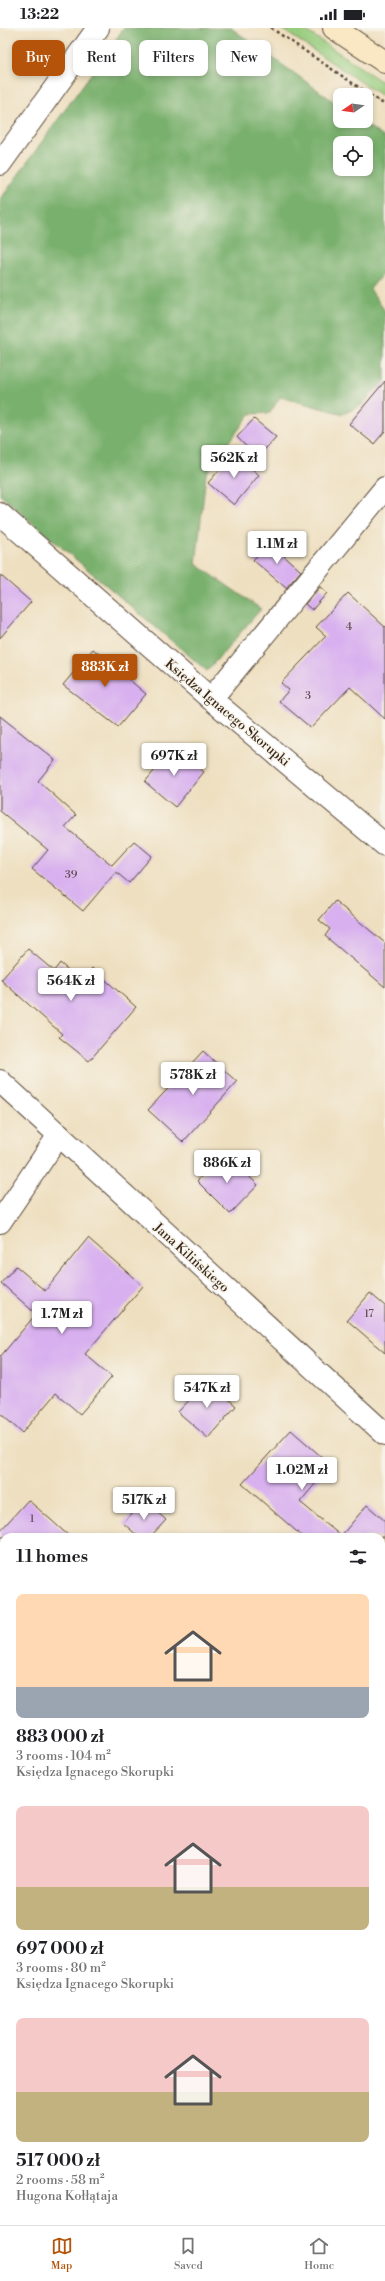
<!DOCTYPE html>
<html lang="en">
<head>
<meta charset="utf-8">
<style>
	body { margin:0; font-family:"Libre Bodoni",serif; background:#f2f2f2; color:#202124; height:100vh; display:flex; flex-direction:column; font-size:15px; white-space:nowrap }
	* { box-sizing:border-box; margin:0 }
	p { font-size:13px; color:#757577 }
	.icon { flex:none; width:22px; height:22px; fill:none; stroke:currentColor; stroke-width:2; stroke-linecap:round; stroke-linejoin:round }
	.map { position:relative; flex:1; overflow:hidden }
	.sheet { position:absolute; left:0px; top:1505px; width:385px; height:692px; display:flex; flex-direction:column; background:#fff; border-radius:12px 12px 0 0; box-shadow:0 2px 6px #0003 }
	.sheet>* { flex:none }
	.top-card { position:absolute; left:12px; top:12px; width:361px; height:36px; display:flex; gap:8px }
	.needle { width:26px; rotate:257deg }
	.tools { position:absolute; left:333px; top:60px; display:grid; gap:8px }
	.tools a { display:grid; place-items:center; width:40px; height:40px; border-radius:8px; background:#fff; box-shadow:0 2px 6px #0003; font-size:20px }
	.price { position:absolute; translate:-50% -34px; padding:0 9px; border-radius:4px; background:#fff; color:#222; font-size:13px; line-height:26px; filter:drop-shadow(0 1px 2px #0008) }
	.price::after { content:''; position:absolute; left:50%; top:24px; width:12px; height:9px; margin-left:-6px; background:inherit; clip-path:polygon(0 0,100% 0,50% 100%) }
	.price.active { background:#b45309; color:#fff }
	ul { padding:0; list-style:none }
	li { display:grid; align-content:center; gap:8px; height:212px; padding:0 16px }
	li span { display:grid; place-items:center; height:124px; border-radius:8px; color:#555 }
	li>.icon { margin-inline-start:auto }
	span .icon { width:72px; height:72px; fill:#fffc; stroke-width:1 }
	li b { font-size:17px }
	h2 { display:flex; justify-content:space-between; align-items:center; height:48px; padding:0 16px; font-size:17px }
	.pill { padding:0 14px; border-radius:8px; background:#fff; box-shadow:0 2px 6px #0003; font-size:14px; line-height:36px }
	.pill.active { background:#b45309; color:#fff }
	.status { display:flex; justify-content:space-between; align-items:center; height:28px; padding:0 20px; background:#fff; direction:ltr }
	.status svg { height:11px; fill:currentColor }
	.tab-bar { display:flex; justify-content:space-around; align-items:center; height:56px; border-top:1px solid #e0e0e0; background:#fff; font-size:11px; color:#757577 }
	.tab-bar a { display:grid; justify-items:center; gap:2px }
	.tab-bar .active { color:#b45309 }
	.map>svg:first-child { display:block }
	.green { fill:#97cc7e; stroke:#697b4e }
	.forest { fill:#79b06d; stroke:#5a6d46; fill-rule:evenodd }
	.building { fill:#d8b0ef }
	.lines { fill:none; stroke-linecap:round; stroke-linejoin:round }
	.minor-casing { stroke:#564536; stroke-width:24 }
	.secondary-casing { stroke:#564536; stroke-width:24 }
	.path { stroke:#564536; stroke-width:2.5; stroke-dasharray:3 3; stroke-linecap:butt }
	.minor { stroke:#fff; stroke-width:22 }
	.secondary { stroke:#fae7c3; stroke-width:22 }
	.labels { text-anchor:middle; stroke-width:3; stroke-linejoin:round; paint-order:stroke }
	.number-label { font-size:11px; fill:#624c52 }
	.street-label { font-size:13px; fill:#3b2a1e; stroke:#f7f3e8 }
</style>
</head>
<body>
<div class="status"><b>13:22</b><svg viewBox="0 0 49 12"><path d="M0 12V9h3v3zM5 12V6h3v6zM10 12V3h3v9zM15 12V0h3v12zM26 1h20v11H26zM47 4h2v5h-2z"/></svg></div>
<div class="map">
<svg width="385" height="2197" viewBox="0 0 385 2197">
	<rect width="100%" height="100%" fill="#f7f3e8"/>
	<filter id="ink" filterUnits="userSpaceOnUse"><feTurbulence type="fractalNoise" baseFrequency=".025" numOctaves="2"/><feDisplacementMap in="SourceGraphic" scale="8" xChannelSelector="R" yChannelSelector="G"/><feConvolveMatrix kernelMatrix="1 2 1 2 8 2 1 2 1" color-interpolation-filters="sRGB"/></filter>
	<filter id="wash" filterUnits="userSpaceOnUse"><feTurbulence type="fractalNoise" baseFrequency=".012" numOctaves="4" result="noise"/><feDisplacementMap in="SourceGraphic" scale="16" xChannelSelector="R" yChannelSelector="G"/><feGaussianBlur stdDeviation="0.9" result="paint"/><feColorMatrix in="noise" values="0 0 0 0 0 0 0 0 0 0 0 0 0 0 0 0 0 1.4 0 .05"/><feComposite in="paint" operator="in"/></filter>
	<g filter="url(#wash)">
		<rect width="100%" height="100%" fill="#eedfc0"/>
		<polygon class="green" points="280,0 302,0 385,56 385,70"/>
		<path class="forest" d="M124,0h107l109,78v15h21l24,17v133l-15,18 15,22v77l-7,-1 -16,18 -19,9 -63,-17 -10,16 -20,1 -44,60 -10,90 65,45 -54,62 -207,-176v-295zM340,115h26v26h-26z"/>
		<g id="blocks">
			<g class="building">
				<polygon points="385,353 385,403 374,416 349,396"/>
				<polygon points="254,391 276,409 257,430 237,409"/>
				<polygon points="234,425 259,447 234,477 208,455"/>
				<polygon points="269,515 301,543 286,560 253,532"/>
				<polygon points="0,547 31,574 0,610"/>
				<polygon points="320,559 327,565 312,582 305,576"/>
				<polygon points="348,565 385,599 385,691 350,659 311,700 279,673 289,662 281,655 326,608 316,599"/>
				<polygon points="93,621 146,666 118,699 63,657"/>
				<polygon points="0,688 55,732 38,753 76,787 65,799 112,837 134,813 152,828 129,855 116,844 83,883 32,841 48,822 0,783"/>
				<polygon points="174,719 204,744 175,779 145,754"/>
				<polygon points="335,873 385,915 385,959 325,908 330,901 319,892"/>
				<polygon points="28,921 54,943 60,935 81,953 92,940 136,979 89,1033 59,1009 62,1006 1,952"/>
				<polygon points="203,1023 237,1054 183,1114 148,1082"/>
				<polygon points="220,1128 232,1140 236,1136 258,1157 230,1186 197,1153"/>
				<polygon points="88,1210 143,1258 85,1326 112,1349 80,1386 56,1365 22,1405 0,1385 0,1329 36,1286 1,1255 16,1238 45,1263"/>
				<polygon points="370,1265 385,1278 385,1325 347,1292"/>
				<polygon points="208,1352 236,1378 208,1410 178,1384"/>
				<polygon points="291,1402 331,1437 300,1474 341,1508 367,1477 385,1493 385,1509 303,1509 242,1456"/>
				<polygon points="28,1472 50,1491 70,1509 0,1509 0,1503"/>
				<polygon points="144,1472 166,1492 150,1509 139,1509 123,1495"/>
			</g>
		</g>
	</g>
	<g filter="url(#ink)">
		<use href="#blocks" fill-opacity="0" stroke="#564536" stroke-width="1"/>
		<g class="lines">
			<g class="minor-casing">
				<g id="minor">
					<polyline points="0,136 98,0"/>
					<polyline points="0,486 211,671 385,817"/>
					<polyline points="211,671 385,460"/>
					<polyline points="0,1053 385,1406"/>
					<polyline points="0,1194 59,1107"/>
					<polyline points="0,1608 4,1612"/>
					<polyline points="381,1650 385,1646"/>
					<polyline points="381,1951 385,1954"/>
					<polyline points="0,2078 4,2074"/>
					<polyline points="10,2193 14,2197"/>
				</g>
			</g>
			<g class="secondary-casing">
				<polyline id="secondary" points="334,0 385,34"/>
			</g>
			<polyline class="path" points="271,0 385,77"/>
			<use href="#minor" class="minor"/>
			<use href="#secondary" class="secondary"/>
		</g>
	</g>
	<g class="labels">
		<g class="number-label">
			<text x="349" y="602">4</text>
			<text x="308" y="671">3</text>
			<text x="71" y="850">39</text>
			<text x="369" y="1289">17</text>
			<text x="32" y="1494">1</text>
		</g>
		<g class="street-label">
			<text transform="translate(228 684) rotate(40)" y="5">Księdza Ignacego Skorupki</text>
			<text transform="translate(192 1229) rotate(42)" y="5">Jana Kilińskiego</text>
		</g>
	</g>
</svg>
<div class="tools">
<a><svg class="needle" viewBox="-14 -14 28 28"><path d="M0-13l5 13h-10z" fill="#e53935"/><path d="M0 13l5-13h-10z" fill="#757577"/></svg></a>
<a><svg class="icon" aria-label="locate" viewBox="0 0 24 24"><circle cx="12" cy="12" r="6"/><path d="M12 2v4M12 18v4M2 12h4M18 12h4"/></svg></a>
</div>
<b class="price" style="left:234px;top:451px">562K zł</b>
<b class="price" style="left:277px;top:537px">1.1M zł</b>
<b class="price active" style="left:105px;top:660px">883K zł</b>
<b class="price" style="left:174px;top:749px">697K zł</b>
<b class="price" style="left:71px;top:974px">564K zł</b>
<b class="price" style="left:193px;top:1068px">578K zł</b>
<b class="price" style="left:227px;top:1156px">886K zł</b>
<b class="price" style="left:62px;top:1307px">1.7M zł</b>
<b class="price" style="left:207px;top:1381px">547K zł</b>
<b class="price" style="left:302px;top:1463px">1.02M zł</b>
<b class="price" style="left:144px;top:1493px">517K zł</b>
<div class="top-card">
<a class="pill active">Buy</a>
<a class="pill">Rent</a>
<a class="pill">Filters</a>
<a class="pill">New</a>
</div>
<section class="sheet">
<h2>11 homes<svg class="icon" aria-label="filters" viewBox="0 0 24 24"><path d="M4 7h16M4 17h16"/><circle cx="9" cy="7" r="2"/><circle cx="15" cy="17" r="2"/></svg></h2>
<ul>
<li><span style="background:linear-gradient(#ffd9b3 75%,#9aa5b1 0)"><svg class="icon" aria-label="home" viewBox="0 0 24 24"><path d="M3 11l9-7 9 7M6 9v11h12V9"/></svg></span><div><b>883 000 zł</b><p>3 rooms · 104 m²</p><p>Księdza Ignacego Skorupki</p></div></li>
<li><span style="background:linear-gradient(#f6c9c9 65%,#c2b280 0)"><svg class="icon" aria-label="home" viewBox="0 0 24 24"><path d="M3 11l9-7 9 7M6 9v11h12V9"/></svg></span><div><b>697 000 zł</b><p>3 rooms · 80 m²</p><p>Księdza Ignacego Skorupki</p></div></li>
<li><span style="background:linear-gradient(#f6c9c9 60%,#c2b280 0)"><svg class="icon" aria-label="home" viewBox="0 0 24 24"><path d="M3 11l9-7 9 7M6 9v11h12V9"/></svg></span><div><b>517 000 zł</b><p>2 rooms · 58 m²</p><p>Hugona Kołłątaja</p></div></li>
</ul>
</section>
</div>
<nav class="tab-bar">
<a class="active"><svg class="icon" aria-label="map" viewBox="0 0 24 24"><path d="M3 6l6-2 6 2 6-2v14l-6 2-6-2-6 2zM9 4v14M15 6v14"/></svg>Map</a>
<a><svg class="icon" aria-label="saved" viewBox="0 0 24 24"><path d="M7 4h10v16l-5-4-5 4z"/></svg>Saved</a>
<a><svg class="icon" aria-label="home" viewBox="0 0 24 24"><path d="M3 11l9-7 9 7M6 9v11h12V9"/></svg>Home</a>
</nav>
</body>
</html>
